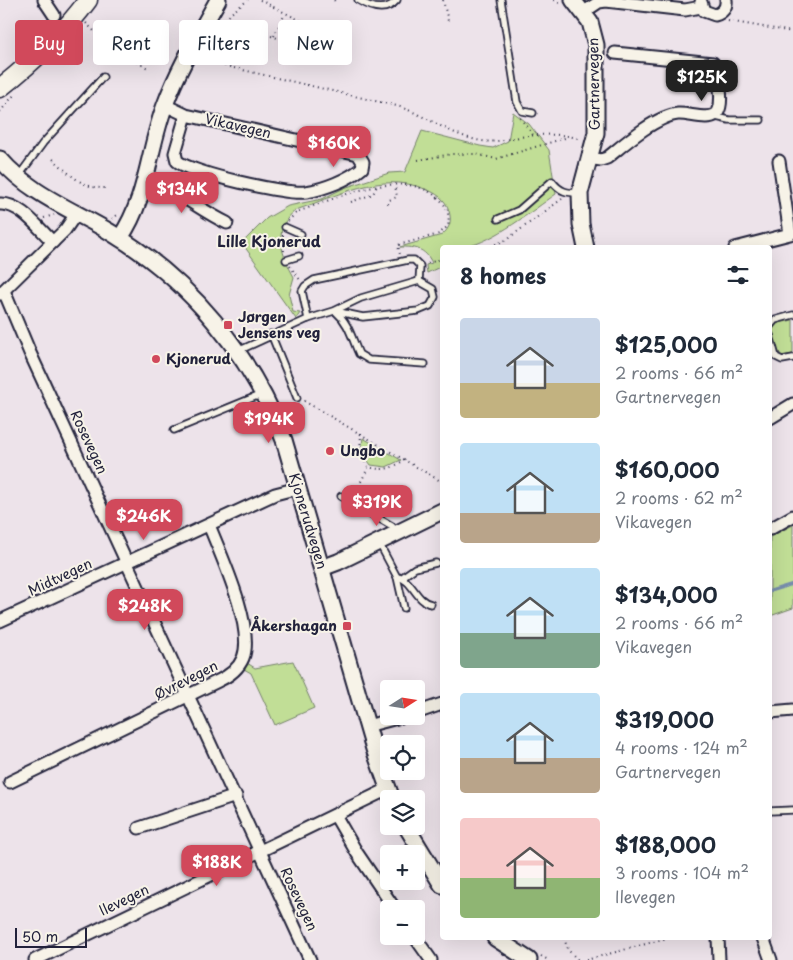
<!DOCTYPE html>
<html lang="en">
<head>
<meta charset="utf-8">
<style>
	body { margin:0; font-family:"Playpen Sans",sans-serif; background:#f6f6f7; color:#1f2937; height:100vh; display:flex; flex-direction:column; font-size:19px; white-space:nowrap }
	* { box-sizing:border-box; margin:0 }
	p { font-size:16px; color:#747a83 }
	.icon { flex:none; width:28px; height:28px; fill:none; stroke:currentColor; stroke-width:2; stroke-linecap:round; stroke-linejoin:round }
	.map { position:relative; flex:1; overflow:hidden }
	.drawer { position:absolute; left:440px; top:245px; width:332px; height:695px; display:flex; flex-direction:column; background:#fff; border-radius:5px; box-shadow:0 5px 20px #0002 }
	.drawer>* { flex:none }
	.guide { position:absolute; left:15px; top:20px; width:350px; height:45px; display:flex; gap:10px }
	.needle { width:32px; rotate:78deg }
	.controls { position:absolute; left:380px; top:680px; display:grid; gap:10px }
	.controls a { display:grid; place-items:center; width:45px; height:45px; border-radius:5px; background:#fff; box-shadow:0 5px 20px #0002; font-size:25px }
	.scale { position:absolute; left:15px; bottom:12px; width:72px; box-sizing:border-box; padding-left:5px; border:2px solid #22223b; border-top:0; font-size:14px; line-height:18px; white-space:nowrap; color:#22223b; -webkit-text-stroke:4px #f7f3e8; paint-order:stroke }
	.price { position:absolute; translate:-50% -42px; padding:0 11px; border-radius:10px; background:#d1495b; color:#fff; font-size:16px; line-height:32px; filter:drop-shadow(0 1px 2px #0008) }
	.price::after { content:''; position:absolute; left:50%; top:30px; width:15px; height:11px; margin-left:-8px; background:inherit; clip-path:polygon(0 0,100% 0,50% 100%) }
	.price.current { background:#222; color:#fff }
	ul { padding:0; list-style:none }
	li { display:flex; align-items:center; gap:15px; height:125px; padding:0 20px }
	li span { display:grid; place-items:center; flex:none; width:140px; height:100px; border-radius:5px; color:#555 }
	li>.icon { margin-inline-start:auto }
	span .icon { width:60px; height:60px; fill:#fffc; stroke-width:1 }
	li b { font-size:21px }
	h2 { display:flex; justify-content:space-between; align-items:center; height:60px; padding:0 20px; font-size:21px }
	.pill { padding:0 18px; border-radius:5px; background:#fff; box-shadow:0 5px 20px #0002; font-size:18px; line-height:45px }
	.pill.current { background:#d1495b; color:#fff }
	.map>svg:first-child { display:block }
	.green { fill:#c1de96; stroke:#728068 }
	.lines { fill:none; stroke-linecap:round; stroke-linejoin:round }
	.stream { stroke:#778dac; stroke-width:3 }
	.lane-casing { stroke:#22223b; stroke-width:9 }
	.street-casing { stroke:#22223b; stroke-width:15 }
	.secondary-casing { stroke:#22223b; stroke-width:19 }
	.primary-casing { stroke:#22223b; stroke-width:21 }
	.path { stroke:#22223b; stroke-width:2; stroke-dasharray:1 4; stroke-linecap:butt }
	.lane { stroke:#f7f3e8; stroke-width:5.5 }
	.street { stroke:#f7f3e8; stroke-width:11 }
	.secondary { stroke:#f7f3e8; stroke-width:15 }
	.primary { stroke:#f7f3e8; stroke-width:18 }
	.poi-dot { fill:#d1495b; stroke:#f7f3e8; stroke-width:2 }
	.labels { text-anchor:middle; stroke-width:4; stroke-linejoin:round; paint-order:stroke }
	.street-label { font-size:14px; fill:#22223b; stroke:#f7f3e8 }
	.poi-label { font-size:14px; font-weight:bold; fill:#22223b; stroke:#f7f3e8; text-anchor:start }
	.neighbourhood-label { font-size:15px; font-weight:bold; fill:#22223b; stroke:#f7f3e8 }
</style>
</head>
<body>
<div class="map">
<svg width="793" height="960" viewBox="0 0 793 960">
	<rect width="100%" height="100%" fill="#ede3ea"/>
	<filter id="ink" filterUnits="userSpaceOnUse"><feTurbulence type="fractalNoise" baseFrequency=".02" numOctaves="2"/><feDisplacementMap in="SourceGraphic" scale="10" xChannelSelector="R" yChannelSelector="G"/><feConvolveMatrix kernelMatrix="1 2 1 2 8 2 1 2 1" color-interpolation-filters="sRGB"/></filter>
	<g filter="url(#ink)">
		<g class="green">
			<path d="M513,112l16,12 20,26 7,44c-24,17 -62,47 -90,53 -7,2 -16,0 -24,1v18l-15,7 -1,-8 6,-2c-7,-15 -17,-16 -32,-16l42,-12c8,-7 10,-14 7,-24 -3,-12 -13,-18 -24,-22 -44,-18 -88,7 -129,21 -25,19 -14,45 -2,67l-5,18 4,17 7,1 -4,6 -54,-76 25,-25 21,-12 34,-7 22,-11 45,-15 16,-1 17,-41 58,15 13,2 15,-7z"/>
			<path d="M793,320v34l-11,2c-7,-8 -12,-22 -8,-32z"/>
			<polygon points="363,438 401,460 386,467 371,465 361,451"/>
			<polygon points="793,525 793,608 770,616 770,537"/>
			<polygon points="293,661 314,708 275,725 251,673 244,669 247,663 255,668"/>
		</g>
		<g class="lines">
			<polyline class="stream" points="770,591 793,584"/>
			<g class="lane-casing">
				<g id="lane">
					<path d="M358,0c13,8 28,13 39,0"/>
					<polyline points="501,0 517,102 522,111 533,113"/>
					<polyline points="712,116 729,120 761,120"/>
					<polyline points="18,177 43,143 103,77"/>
					<path d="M498,219l21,-9 33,-29c8,11 15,12 28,12"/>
					<polyline points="285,227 301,234"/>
					<polyline points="286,260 299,256"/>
					<path d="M336,312c13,11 16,27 23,42l10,6 56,4"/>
					<polyline points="308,319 302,291 305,286 314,280 408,260 414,260 420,266 419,281"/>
					<polyline points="770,326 775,320 793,315"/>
					<polyline points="271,334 297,398"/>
					<polyline points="770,335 776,357 782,360 793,358"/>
					<polyline points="238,351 308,319 334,311 361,298 419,281 433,289 435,297 430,306 418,311 363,317 334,311"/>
					<polyline points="174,430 262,394"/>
					<polyline points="341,496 392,526 396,532"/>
					<polyline points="379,543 397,577 404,608"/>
					<path d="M397,577c16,2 18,24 34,27"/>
					<polyline points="401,578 415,568 436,563"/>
					<polyline points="770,811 793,810"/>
				</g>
			</g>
			<g class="street-casing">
				<g id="street">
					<polyline points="44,0 54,15"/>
					<path d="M701,2l3,9 11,4c7,-2 12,-7 11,-15"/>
					<polyline points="584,12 599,2 606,1 685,10 701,7"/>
					<path d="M165,105l21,10 172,39 5,8 -1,6c-14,12 -38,21 -56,24 -19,3 -115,-19 -129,-31l-2,-8 11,-38"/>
					<path d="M588,158l13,2 6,-2c17,-14 49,-42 71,-44 10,-1 30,7 38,0 9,-7 3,-42 -3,-51l-98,-10"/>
					<path d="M146,180c30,8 53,30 81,43"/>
					<path d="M0,204c21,-1 39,25 53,38"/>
					<polyline points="735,248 790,234 779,161"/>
					<polyline points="4,291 30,353 310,960"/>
					<polyline points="0,294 65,230 76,214"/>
					<polyline points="770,418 793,404"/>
					<polyline points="770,529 793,516"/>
					<polyline points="0,621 275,494 298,488"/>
					<polyline points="770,712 793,710"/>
					<polyline points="416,713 442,704"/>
					<polyline points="367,726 405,716"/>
					<path d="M10,782l208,-101c11,-5 20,-11 25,-23 12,-30 -22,-103 -34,-133"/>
					<polyline points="335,815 357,853 395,909"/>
					<polyline points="139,828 236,796"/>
					<polyline points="414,936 431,960"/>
					<polyline points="718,938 719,960"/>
					<polyline points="763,938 771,960"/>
					<polyline points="35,960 388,789"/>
				</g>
			</g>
			<g class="secondary-casing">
				<g id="secondary">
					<polyline points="573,0 590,22 596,45 596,133 580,193 581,224 586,248"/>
					<path d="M0,159c30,35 71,50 110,73 80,48 140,121 174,208l90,309 18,50"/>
					<path d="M120,238c28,-41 28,-88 45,-133 13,-36 34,-71 53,-105"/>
					<polyline points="322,568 338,562 442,511"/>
					<polyline points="406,826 442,885"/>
					<polyline points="495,938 529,960"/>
				</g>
			</g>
			<g class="primary-casing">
				<path id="primary" d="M0,88c33,-26 64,-55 88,-88"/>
			</g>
			<g class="path">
				<polyline points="260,0 309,25 318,24"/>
				<polyline points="334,0 335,1"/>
				<polyline points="443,0 448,21"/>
				<polyline points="554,0 561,4"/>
				<polyline points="728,21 793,32"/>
				<polyline points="86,23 113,50 148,68"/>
				<polyline points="274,36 285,14"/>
				<polyline points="288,41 298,21"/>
				<path d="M200,60l197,46c30,9 53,30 85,35 13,2 25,-2 38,-4 21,-3 41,-4 61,2"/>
				<polyline points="205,60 230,14 248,0"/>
				<path d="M220,64c7,-9 15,-24 26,-29 13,-6 28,3 41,6 11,2 24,-1 34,-5"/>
				<polyline points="0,112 14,95"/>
				<polyline points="520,118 534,136"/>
				<path d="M53,159c17,15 29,30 53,29"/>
				<polyline points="418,160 452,154 476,154 496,159 568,137"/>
				<polyline points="351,202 373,194 377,186"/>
				<polyline points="388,204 389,200 397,197 395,185"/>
				<polyline points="44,218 54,215"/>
				<polyline points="112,219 120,213"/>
				<path d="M288,221l9,-9c38,-13 105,-46 141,-14 9,7 12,17 10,28l-9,8 -41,11 2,10"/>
				<polyline points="283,235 284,252"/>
				<polyline points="486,248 506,240 562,199"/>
				<polyline points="428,263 442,259"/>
				<polyline points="290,266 300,280"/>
				<polyline points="304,401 442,482"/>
				<path d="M361,433l-1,20 8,14c15,4 25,2 37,-8"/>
				<polyline points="354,495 368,468"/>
				<polyline points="564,938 568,950 578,960"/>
				<polyline points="541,956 548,960"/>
				<polyline points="586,960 668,938"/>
			</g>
			<use href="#lane" class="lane"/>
			<use href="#street" class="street"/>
			<use href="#secondary" class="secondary"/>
			<use href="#primary" class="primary"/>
		</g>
	</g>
	<g class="poi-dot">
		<rect x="223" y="320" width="10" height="10" rx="2.5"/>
		<circle cx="156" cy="359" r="5"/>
		<circle cx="330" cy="451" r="5"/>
		<rect x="342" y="621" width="10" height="10" rx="2.5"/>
	</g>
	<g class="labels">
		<g class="street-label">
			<text transform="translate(594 84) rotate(-91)" y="5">Gartnervegen</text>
			<text transform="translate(238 126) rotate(13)" y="5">Vikavegen</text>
			<text transform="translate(89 442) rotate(65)" y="5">Rosevegen</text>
			<text transform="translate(308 521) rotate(73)" y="5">Kjonerudvegen</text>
			<text transform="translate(60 577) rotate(-25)" y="5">Midtvegen</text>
			<text transform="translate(186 680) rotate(-27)" y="5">Øvrevegen</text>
			<text transform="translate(299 899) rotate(65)" y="5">Rosevegen</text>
			<text transform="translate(124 900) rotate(-26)" y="5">Ilevegen</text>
		</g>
		<g class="poi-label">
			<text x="238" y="322">Jørgen<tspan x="238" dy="16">Jensens veg</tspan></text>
			<text x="166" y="364">Kjonerud</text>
			<text x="340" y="456">Ungbo</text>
			<text x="337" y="631" text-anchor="end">Åkershagan</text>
		</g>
		<g class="neighbourhood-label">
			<text x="269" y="247">Lille Kjonerud</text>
		</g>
	</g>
</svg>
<div class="controls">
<a><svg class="needle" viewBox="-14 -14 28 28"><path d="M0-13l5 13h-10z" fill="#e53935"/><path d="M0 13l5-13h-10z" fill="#747a83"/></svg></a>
<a><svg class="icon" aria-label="locate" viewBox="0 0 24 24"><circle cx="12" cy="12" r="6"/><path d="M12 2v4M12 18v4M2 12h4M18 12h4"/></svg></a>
<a><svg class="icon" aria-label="layers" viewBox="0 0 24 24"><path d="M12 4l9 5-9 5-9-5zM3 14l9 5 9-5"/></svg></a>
<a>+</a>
<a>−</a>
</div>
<div class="scale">50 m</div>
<b class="price current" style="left:702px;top:102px">$125K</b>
<b class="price" style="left:334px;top:168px">$160K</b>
<b class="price" style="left:182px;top:214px">$134K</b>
<b class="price" style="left:269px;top:444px">$194K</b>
<b class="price" style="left:377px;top:527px">$319K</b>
<b class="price" style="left:144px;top:541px">$246K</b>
<b class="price" style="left:145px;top:631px">$248K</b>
<b class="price" style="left:217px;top:887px">$188K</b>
<div class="guide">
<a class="pill current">Buy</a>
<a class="pill">Rent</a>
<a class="pill">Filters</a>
<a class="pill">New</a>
</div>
<section class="drawer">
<h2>8 homes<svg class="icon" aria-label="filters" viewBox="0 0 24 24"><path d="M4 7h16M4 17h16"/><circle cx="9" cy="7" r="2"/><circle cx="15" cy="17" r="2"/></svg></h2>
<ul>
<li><span style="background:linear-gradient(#c9d6e8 65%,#c2b280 0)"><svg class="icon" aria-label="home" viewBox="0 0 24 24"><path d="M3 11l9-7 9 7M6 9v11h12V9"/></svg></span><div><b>$125,000</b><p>2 rooms · 66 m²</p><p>Gartnervegen</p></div></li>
<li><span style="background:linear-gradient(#bfe0f5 70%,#b9a48a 0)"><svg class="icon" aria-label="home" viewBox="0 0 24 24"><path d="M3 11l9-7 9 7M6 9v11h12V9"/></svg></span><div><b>$160,000</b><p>2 rooms · 62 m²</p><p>Vikavegen</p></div></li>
<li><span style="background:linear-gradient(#bfe0f5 65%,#7fa58c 0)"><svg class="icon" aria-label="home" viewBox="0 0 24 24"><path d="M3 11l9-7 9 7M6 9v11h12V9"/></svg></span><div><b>$134,000</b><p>2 rooms · 66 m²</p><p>Vikavegen</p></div></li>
<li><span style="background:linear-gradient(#bfe0f5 65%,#b9a48a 0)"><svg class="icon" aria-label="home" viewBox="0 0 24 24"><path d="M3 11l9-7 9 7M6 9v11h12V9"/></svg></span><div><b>$319,000</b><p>4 rooms · 124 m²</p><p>Gartnervegen</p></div></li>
<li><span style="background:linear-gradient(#f6c9c9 60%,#8fb573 0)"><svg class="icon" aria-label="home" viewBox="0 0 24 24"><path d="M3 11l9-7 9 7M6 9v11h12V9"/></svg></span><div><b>$188,000</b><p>3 rooms · 104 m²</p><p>Ilevegen</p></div></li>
</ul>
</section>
</div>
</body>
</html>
